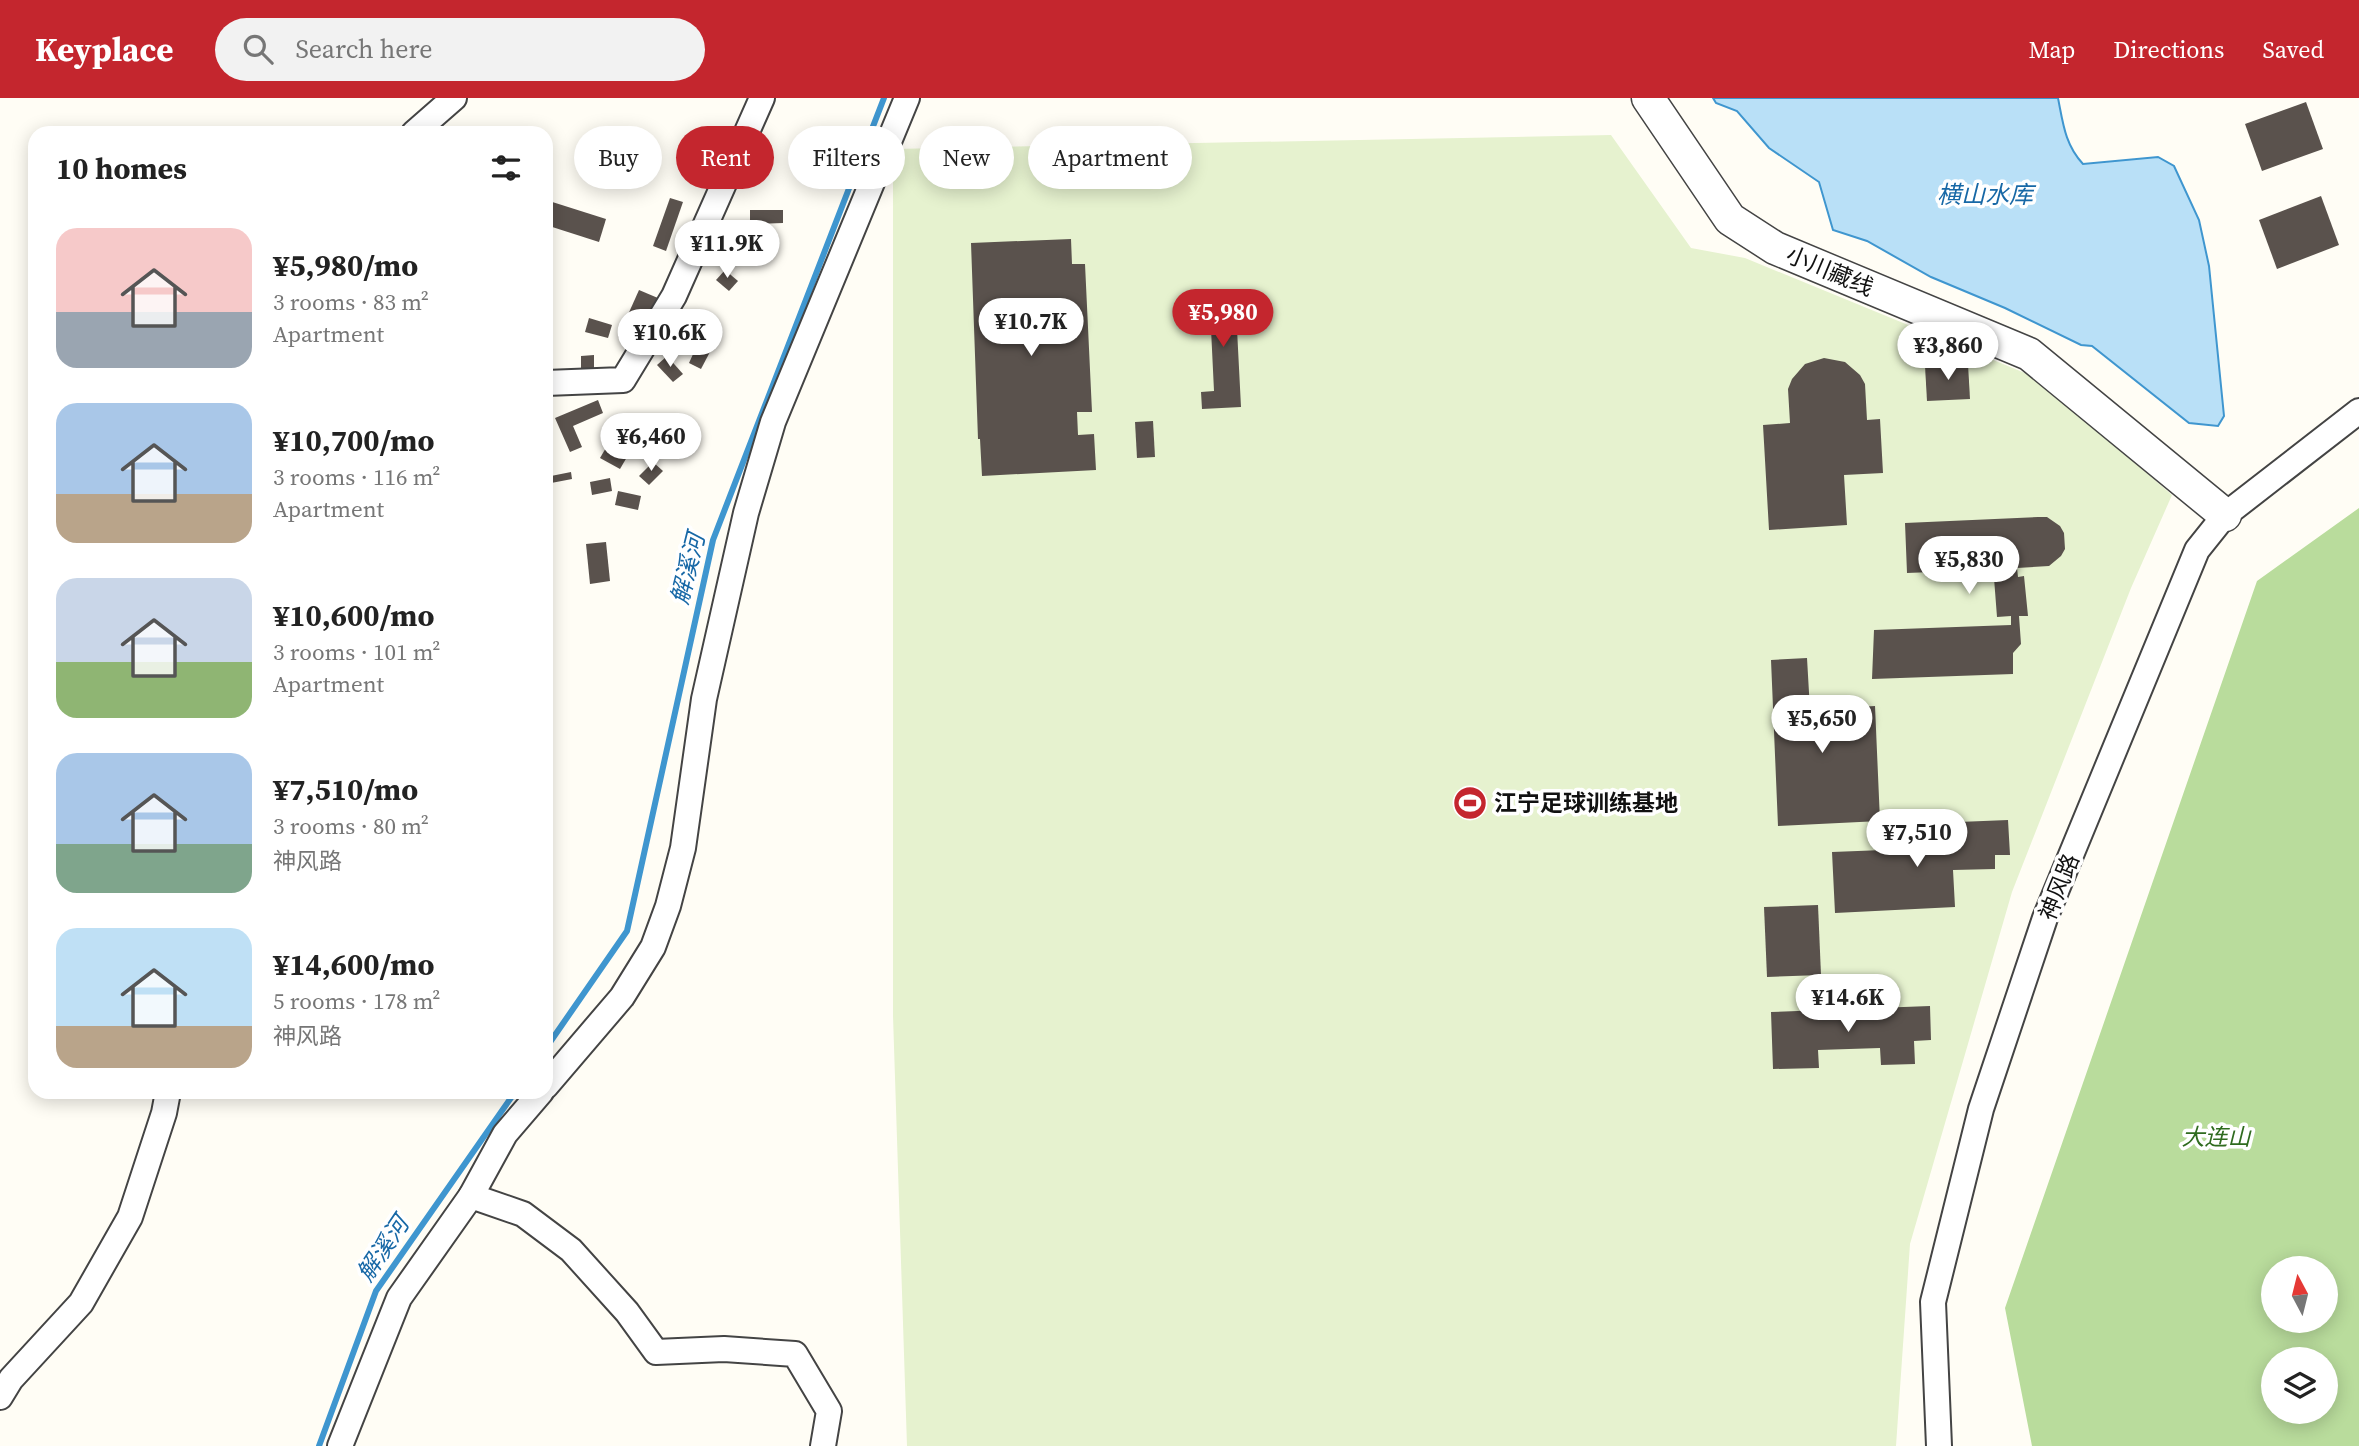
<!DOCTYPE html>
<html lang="en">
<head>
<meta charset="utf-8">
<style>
	body { margin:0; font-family:"Source Serif 4","Noto Sans SC",serif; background:#f2f2f2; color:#222; height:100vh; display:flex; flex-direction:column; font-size:26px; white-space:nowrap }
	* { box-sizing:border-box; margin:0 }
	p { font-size:23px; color:#767676 }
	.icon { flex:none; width:38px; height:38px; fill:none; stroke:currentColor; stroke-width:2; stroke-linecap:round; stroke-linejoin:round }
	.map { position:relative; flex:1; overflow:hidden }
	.sheet { position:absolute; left:28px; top:28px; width:525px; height:973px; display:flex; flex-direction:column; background:#fff; border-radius:21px; box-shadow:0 4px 18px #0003 }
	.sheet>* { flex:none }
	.guide { position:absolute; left:574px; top:28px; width:665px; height:63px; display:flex; gap:14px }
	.needle { width:46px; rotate:353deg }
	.buttons { position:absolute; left:2261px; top:1158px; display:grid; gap:14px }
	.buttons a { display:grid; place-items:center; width:77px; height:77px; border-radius:50%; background:#fff; box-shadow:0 4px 18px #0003; font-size:35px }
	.price { position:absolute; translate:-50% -60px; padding:0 16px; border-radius:24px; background:#fff; color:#222; font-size:23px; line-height:46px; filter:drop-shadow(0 2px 4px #0008) }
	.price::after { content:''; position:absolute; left:50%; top:42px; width:21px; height:16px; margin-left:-10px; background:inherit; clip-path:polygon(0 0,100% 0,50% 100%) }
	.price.current { background:#c4262e; color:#fff }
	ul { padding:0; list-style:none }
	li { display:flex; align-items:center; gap:21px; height:175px; padding:0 28px }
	li span { display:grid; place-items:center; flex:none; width:196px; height:140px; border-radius:21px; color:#555 }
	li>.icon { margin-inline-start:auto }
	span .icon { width:84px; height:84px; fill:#fffc; stroke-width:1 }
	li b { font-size:30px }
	h2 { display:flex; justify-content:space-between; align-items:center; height:84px; padding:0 28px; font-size:30px }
	.tag { padding:0 24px; border-radius:32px; background:#fff; box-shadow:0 4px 18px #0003; font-size:24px; line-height:63px }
	.tag.current { background:#c4262e; color:#fff }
	header { display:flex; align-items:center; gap:42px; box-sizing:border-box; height:98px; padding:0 35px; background:#c4262e; color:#fff }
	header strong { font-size:33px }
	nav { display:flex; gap:38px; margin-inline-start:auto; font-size:24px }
	.search { width:490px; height:63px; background:#f2f2f2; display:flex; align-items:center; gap:18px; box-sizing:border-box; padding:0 24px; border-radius:38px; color:#767676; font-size:26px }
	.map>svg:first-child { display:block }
	.forest { fill:#b9dc9c; fill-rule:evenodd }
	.pitch { fill:#e6f2cf }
	.water { fill:#b9e0f7; stroke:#3f96cf; stroke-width:2 }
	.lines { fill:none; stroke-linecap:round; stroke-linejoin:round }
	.stream { stroke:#3f96cf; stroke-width:6 }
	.building { fill:#5a524d }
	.minor-casing { stroke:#444; stroke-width:28 }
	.tertiary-casing { stroke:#444; stroke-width:35 }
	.minor { stroke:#fff; stroke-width:24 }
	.tertiary { stroke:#fff; stroke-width:32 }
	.labels { text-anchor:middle; stroke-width:7; stroke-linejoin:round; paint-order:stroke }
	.street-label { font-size:23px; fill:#111; stroke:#fff }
	.poi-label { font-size:23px; font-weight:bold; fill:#111; stroke:#fff; text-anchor:start }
	.park-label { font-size:23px; font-style:italic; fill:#2f6b1f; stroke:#fff }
	.water-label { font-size:24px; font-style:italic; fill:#1768a6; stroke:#fff }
</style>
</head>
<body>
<header>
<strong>Keyplace</strong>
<div class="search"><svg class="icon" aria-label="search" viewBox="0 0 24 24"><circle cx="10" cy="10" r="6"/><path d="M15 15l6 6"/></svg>Search here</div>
<nav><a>Map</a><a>Directions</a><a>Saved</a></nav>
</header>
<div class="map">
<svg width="2359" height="1348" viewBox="0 0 2359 1348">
	<rect width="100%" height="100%" fill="#fffdf5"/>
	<path class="forest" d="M2359,410v938h-327l-27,-138 252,-727zM2273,1171h53v52h-53zM2273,1262h53v52h-53z"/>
	<polygon class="pitch" points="1611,37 1691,150 1745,160 2037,280 2172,397 2131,490 2012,794 1910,1146 1896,1348 907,1348 893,918 893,51"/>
	<path class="water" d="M1713,0h345c5,25 7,47 25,66l75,-7 16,9 25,54 10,46 15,150 -6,10 -29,-3 -97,-77 -11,-1 -76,-37 -74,-31 -64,-36 -34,-11 -14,-48 -50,-34 -32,-37 -21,-8z"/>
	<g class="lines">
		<g class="stream">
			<polyline points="546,950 627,833 713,442 884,0"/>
			<polyline points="319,1348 376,1193 515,994"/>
		</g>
	</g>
	<g class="building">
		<polygon points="2306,4 2323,51 2262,73 2245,26"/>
		<polygon points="2321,98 2339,147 2277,171 2259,122"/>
		<polygon points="670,100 683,104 666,153 653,148"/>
		<polygon points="546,102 606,121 599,144 546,127"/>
		<polygon points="750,112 783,112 783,125 750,126"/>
		<polygon points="1071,141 1072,166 1085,166 1092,314 1077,314 1078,337 1094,336 1096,372 982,378 980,341 978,341 971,145"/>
		<polygon points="725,172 738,183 729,193 716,182"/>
		<polygon points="639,192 665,203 643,251 618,239"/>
		<polygon points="1235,192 1241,309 1202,311 1201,294 1214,293 1210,210 1197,211 1196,194"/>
		<polygon points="589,220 612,227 608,240 585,234"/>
		<polygon points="699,243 712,250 701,271 689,265"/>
		<polygon points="594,257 594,278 581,277 581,258"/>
		<polygon points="667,258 683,276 673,284 657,267"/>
		<polygon points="1824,260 1845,264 1860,277 1865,286 1867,322 1880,321 1883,375 1844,377 1847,427 1769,432 1763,327 1790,325 1788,291 1792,281 1805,266"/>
		<polygon points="1968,266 1970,301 1927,303 1925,268"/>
		<polygon points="598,302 603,315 573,328 582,349 570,354 555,320"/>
		<polygon points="624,319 644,330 620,371 600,360"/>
		<polygon points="1153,323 1155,359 1137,360 1135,324"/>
		<polygon points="653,364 663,373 649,387 639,378"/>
		<polygon points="571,374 572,381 546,386 546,379"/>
		<polygon points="610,380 612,393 592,397 590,384"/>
		<polygon points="618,393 641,398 638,412 615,407"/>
		<polygon points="2038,419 2047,419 2060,428 2064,435 2065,451 2061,458 2049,468 2017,470 2018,479 2024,478 2028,518 2019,518 2021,546 2013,555 2013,576 1872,581 1874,532 2011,527 2011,518 1997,519 1994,480 2008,478 2007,471 1907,475 1905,425"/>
		<polygon points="606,444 610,483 590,486 586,446"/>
		<polygon points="1807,560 1810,612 1875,608 1880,723 1778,728 1771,562"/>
		<polygon points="2008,722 2010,757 1995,757 1995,771 1953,772 1955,809 1835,815 1832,754 1935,750 1934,725"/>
		<polygon points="1818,807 1821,877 1767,879 1764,809"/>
		<polygon points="1930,908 1931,942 1914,943 1915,966 1881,967 1880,950 1818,952 1819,970 1773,971 1771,914"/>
	</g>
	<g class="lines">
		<g class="minor-casing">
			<g id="minor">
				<polyline points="414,35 454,0"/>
				<polyline points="546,285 623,282 674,198 762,0"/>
				<polyline points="546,988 622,899 653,849 668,808 683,750 704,601 746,415 773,324 907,0"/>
				<polyline points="471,1098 523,1116 571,1152 627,1214 656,1254 724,1251 795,1256 829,1313 823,1348"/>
				<polyline points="0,1299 11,1281 81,1205 130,1119 164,1015 168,994"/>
				<polyline points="340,1348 399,1200 471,1098 505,1036 541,994"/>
				<polyline points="1939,1348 1933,1204 1981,1011 2045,820 2197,452 2225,417 2359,313"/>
			</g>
		</g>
		<g class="tertiary-casing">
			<polyline id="tertiary" points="1648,0 1730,121 1775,150 2029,256 2225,417"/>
		</g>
		<use href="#minor" class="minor"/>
		<use href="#tertiary" class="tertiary"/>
	</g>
	<defs>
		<g id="stadium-disc" transform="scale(1.75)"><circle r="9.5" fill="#c4262e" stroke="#fff"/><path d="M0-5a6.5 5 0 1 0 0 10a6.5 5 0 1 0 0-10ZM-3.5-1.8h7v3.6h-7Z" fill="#fff"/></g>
	</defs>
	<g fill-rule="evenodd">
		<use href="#stadium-disc" x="1470" y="705"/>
	</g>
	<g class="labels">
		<g class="street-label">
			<text transform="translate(1830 173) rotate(23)" y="8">小川藏线</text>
			<text transform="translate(2059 789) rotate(-68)" y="8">神风路</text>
		</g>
		<g class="poi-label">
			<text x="1494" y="713">江宁足球训练基地</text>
		</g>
		<g class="park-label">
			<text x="2216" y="1047">大连山</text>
		</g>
		<g class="water-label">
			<text x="1985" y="105">横山水库</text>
			<text transform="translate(688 471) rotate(-76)" y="8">解溪河</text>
			<text transform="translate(383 1151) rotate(-56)" y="8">解溪河</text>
		</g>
	</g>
</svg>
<div class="buttons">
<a><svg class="needle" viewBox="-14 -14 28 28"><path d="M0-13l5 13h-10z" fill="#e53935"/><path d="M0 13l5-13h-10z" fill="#767676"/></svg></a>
<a><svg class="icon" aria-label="layers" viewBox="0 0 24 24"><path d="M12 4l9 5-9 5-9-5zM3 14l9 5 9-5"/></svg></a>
</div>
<b class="price" style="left:727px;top:182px">¥11.9K</b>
<b class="price current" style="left:1223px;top:251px">¥5,980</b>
<b class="price" style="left:1031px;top:260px">¥10.7K</b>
<b class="price" style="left:670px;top:271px">¥10.6K</b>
<b class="price" style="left:1948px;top:284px">¥3,860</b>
<b class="price" style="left:651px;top:375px">¥6,460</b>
<b class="price" style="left:1969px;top:498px">¥5,830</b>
<b class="price" style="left:1822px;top:657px">¥5,650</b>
<b class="price" style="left:1917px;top:771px">¥7,510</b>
<b class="price" style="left:1848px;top:936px">¥14.6K</b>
<div class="guide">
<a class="tag">Buy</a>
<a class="tag current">Rent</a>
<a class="tag">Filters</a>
<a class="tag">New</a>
<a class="tag">Apartment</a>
</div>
<section class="sheet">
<h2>10 homes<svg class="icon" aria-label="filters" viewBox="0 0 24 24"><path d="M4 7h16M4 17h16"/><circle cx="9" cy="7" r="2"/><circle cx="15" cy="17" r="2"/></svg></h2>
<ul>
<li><span style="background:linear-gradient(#f6c9c9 60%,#9aa5b1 0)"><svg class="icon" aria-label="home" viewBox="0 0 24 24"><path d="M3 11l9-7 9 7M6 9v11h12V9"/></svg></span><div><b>¥5,980/mo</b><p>3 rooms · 83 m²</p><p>Apartment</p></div></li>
<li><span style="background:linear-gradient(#a9c7e8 65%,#b9a48a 0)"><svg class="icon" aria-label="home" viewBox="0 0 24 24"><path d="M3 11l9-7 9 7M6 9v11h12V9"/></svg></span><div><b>¥10,700/mo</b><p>3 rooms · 116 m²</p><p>Apartment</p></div></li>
<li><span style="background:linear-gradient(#c9d6e8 60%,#8fb573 0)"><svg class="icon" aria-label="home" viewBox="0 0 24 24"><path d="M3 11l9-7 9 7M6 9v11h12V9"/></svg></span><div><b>¥10,600/mo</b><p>3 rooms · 101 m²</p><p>Apartment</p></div></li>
<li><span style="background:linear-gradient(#a9c7e8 65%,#7fa58c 0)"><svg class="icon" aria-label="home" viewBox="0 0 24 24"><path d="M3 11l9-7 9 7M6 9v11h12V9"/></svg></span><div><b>¥7,510/mo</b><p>3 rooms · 80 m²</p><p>神风路</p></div></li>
<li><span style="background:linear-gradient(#bfe0f5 70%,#b9a48a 0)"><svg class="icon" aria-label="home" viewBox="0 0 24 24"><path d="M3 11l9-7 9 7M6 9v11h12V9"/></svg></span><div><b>¥14,600/mo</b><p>5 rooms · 178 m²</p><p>神风路</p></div></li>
</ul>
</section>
</div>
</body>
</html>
